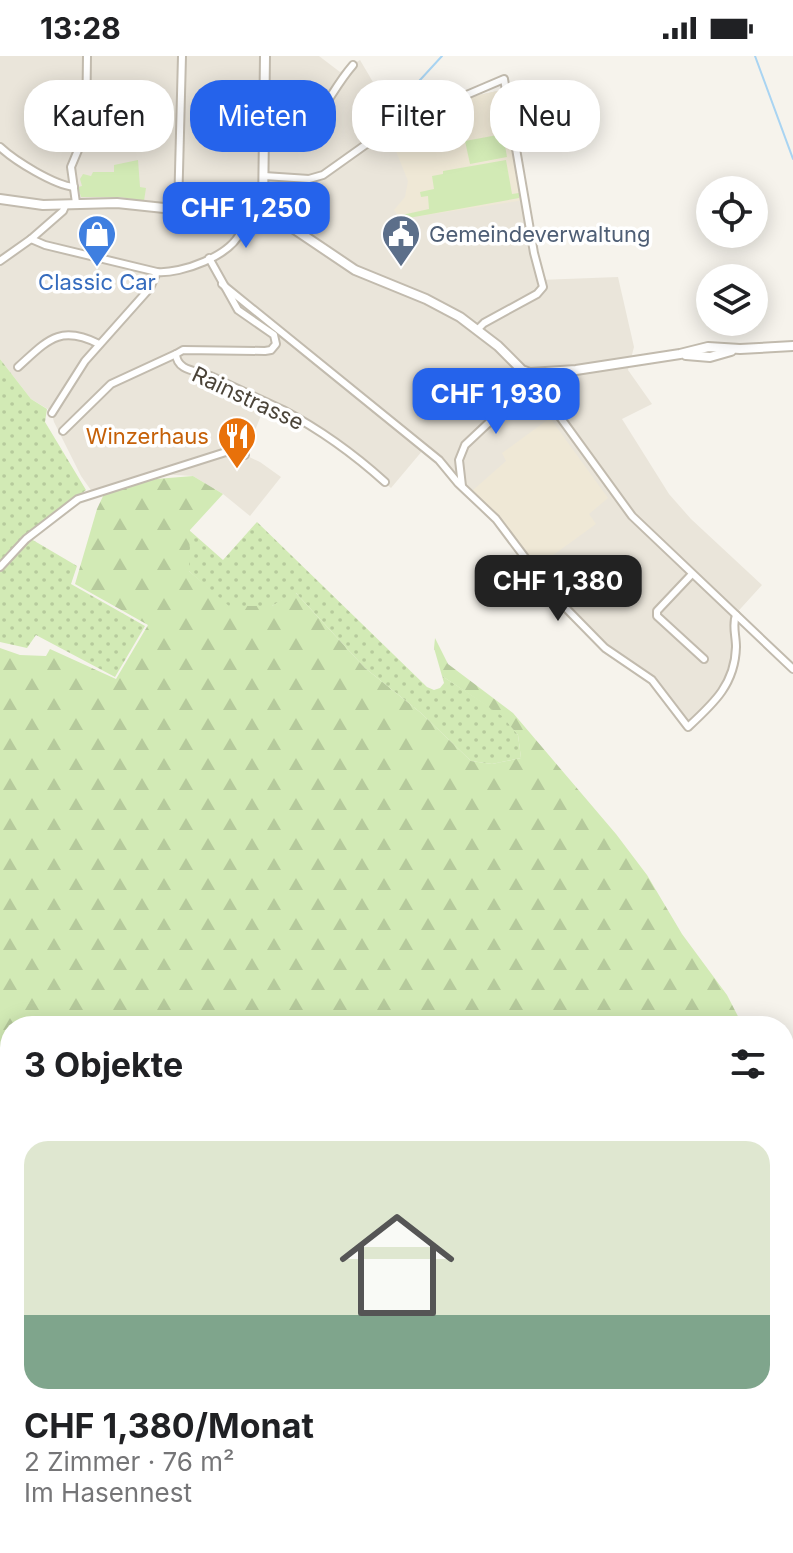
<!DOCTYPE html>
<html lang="de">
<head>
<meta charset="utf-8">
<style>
	body { margin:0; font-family:Inter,sans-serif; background:#f6f6f6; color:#202124; height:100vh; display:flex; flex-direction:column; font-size:30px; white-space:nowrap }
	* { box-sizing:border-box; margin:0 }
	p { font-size:26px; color:#757577 }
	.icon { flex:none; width:44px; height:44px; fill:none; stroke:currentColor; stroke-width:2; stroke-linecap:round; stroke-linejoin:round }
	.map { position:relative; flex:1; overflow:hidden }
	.details { position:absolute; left:0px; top:960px; width:794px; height:538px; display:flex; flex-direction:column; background:#fff; border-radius:32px 32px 0 0; box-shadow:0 4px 20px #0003 }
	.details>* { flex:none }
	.top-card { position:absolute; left:24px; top:24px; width:746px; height:72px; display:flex; gap:16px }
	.controls { position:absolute; left:696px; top:120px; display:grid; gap:16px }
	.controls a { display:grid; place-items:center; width:72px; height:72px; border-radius:50%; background:#fff; box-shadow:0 4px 20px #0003; font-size:40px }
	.price { position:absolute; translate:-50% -68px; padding:0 18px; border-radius:16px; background:#2563eb; color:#fff; font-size:26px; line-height:52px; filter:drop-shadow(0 2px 4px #0008) }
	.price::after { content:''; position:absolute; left:50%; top:48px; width:24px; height:18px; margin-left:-12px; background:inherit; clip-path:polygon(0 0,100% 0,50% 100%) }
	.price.on { background:#222; color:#fff }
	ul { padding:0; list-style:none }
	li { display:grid; align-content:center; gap:16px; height:424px; padding:0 24px }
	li+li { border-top:2px solid #e0e0e0 }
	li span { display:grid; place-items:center; height:248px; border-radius:24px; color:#555 }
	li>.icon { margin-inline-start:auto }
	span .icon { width:144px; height:144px; fill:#fffc; stroke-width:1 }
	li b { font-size:34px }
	h2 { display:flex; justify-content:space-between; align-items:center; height:96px; padding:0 24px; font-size:34px }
	.pill { padding:0 28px; border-radius:32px; background:#fff; box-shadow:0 4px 20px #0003; font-size:28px; line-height:72px }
	.pill.on { background:#2563eb; color:#fff }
	.status { display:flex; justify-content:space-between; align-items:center; height:56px; padding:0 40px; background:#fff; direction:ltr }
	.status svg { height:22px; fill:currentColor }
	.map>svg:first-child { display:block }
	.residential { fill:#eae5da }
	.education { fill:#efe8d6 }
	.grass { fill:url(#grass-dots) }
	.forest { fill:url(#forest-firs) }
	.park { fill:#d2eab5 }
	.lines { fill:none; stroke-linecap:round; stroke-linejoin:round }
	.stream { stroke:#a9d4f2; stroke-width:2 }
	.minor-casing { stroke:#c2bbae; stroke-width:10 }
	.tertiary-casing { stroke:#c2bbae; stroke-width:12 }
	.minor { stroke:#fff; stroke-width:6 }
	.tertiary { stroke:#fff; stroke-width:8 }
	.labels { text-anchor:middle; stroke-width:7; stroke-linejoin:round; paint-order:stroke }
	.service-label { font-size:22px; fill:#4e5e75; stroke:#fff; text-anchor:start }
	.shop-label { font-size:22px; fill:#366cbe; stroke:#fff }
	.street-label { font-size:22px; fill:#4b4439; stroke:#fff }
	.food-label { font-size:22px; fill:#c56008; stroke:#fff; text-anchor:end }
</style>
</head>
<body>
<div class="status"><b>13:28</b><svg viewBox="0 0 49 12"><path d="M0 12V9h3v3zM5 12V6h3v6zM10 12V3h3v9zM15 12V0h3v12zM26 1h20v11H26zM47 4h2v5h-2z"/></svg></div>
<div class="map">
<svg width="793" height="1497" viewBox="0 0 793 1497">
	<defs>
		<pattern id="grass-dots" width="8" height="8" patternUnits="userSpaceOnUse" patternTransform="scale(2)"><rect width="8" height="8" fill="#d2eab5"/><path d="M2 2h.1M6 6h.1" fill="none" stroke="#b6ca9c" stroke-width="1.8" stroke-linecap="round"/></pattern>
		<pattern id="forest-firs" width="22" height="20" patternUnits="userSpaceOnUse" patternTransform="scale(2)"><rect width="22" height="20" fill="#d2eab5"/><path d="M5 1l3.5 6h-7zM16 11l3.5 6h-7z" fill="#b6ca9c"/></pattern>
	</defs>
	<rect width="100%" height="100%" fill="#f6f3ec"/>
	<g class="residential">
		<polygon points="0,0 319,0 340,16 360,4 380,38 388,75 479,39 502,34 539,224 618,221 634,291 628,314 652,348 622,363 669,438 691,463 762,529 732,562 733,591 729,616 722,635 688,671 652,624 627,609 554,541 513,483 423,394 391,432 351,397 266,347 245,399 260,406 281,421 250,460 223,438 193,420 157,418 93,437 81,420 54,366 51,355 31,343 0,303"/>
		<polygon points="793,1315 793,1497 707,1497 709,1488 784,1488 784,1321"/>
	</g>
	<g class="education">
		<polygon points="502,34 524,144 401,163 394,154 405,141 408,125 388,75 433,56 479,39"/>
		<polygon points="550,362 608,442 589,458 596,468 538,510 492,455 472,435 506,405 502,397"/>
	</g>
	<g class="grass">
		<polygon points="0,303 31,343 47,353 45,366 86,434 26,480 77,510 71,528 145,570 115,621 36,579 27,592 0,586"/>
		<polygon points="257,466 427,631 434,634 440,632 444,627 442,620 502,659 518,679 521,702 492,708 471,705 421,657 365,612 296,537 272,550 228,551 189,515 189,474 223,504"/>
	</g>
	<g class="forest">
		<polygon points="193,420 223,438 190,474 189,515 229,550 272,550 295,536 365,612 421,657 471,705 492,708 521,702 518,679 502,660 442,620 434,592 435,582 448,608 513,657 616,778 647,819 682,878 727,939 743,970 10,970 10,1129 6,1130 0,1105 0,592 20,599 46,600 50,593 116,623 148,569 75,528 97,453 104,438 156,423"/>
		<polygon points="784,1050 787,1053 793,1125 793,1315 784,1321"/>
		<polygon points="0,1302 10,1307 10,1488 36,1488 38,1497 0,1497"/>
		<polygon points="93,1488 709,1488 707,1497 94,1497"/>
	</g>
	<g class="park">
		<polygon points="503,78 507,101 470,108 465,85"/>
		<polygon points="138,104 140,131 146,132 144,145 120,141 81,141 78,131 82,130 80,123 83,118 91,120 93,116 114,116 114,109"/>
		<polygon points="506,104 512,138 519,137 519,142 403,163 402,159 429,153 428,140 421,141 420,136 434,133 432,120 443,118 443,115"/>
	</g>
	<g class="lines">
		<g class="stream">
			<polyline points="755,0 793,103"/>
			<polyline points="388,59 442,0"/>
			<polyline points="90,183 113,188"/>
		</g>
		<g class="minor-casing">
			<g id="minor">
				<path d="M264,81c57,-1 57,-35 89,-72"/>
				<path d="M0,91c15,14 54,38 74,40"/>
				<polyline points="264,120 309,123 323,119 389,72 504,23 534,197 543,231 537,238 484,267 478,273"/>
				<polyline points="76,147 71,111 86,75 87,0"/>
				<polyline points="178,154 182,0"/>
				<path d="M31,183l14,6 112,27c24,2 74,-16 84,-41 3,-6 2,-13 2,-20"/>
				<path d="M209,202l29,52 36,25 2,9 -5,6 -6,1 -82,-1 -7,4c1,19 25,16 39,24 22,11 45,21 68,32 36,19 71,44 102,72"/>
				<polyline points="0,205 31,183 63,155 66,148"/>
				<path d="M222,228l217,176 19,23 38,36 58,77 51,52 47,32 36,47c26,-24 47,-43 48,-80 0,-12 -4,-22 0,-32"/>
				<path d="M18,311c29,-26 41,-43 81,-23"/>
				<polyline points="537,318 544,339 632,460 793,613"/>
				<polyline points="52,357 85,305 150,232 157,216"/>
				<polyline points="63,375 111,328 176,298"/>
				<polyline points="462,430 459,404 465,389 531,327 537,318"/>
				<polyline points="0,511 26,483 78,443 226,396 245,399"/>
				<polyline points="692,518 657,555 657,560 704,603"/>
			</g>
		</g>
		<g class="tertiary-casing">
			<g id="tertiary">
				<polyline points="0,143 43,149 117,147 211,157 263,152"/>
				<polyline points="263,152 355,214 426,243 460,261 498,290 522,314 530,317 576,314 680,298 708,291 740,293 793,290"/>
				<polyline points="263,152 265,0"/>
				<polyline points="686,299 710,301 731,295"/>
			</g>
		</g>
		<use href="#minor" class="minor"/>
		<use href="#tertiary" class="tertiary"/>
	</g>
	<defs>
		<g id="shop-pin" transform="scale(2)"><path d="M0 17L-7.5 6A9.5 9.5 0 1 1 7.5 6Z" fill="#3f7fe0" stroke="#fff"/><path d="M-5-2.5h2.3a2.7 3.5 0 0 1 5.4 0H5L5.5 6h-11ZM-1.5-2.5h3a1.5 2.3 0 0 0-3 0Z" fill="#fff"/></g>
		<g id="civic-pin" transform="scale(2)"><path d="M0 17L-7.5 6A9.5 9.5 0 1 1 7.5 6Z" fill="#5c6f8a" stroke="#fff"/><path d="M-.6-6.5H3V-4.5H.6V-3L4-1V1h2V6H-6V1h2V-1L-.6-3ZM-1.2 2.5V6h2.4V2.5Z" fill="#fff"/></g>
		<g id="restaurant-pin" transform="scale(2)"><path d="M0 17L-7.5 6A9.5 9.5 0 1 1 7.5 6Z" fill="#e8710a" stroke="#fff"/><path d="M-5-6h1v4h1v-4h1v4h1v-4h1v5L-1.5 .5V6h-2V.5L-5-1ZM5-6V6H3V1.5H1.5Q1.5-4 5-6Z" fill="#fff"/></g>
	</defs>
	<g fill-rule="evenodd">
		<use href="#shop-pin" x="97" y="178"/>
		<use href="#civic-pin" x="401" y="178"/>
		<use href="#restaurant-pin" x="237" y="380"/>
	</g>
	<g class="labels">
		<g class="service-label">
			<text x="429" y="186">Gemeindeverwaltung</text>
		</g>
		<g class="shop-label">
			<text x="97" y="234">Classic Car</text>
		</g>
		<g class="street-label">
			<text transform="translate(248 342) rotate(25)" y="8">Rainstrasse</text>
		</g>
		<g class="food-label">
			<text x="209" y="388">Winzerhaus</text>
		</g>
	</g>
</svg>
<div class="controls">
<a><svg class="icon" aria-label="locate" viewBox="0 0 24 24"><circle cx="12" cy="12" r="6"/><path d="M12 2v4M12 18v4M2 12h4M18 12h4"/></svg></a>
<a><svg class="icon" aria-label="layers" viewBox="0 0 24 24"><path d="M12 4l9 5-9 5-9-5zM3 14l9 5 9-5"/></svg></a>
</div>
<b class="price" style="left:246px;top:194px">CHF 1,250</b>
<b class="price" style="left:496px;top:380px">CHF 1,930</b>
<b class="price on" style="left:558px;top:567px">CHF 1,380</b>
<div class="top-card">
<a class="pill">Kaufen</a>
<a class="pill on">Mieten</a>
<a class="pill">Filter</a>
<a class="pill">Neu</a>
</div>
<section class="details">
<h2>3 Objekte<svg class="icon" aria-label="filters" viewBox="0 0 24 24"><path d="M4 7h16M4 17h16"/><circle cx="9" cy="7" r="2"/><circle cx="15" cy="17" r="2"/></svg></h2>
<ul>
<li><span style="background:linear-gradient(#dfe7d0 70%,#7fa58c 0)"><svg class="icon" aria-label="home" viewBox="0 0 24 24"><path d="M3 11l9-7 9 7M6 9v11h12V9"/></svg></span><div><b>CHF 1,380/Monat</b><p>2 Zimmer · 76 m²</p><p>Im Hasennest</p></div></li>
</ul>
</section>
</div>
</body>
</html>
